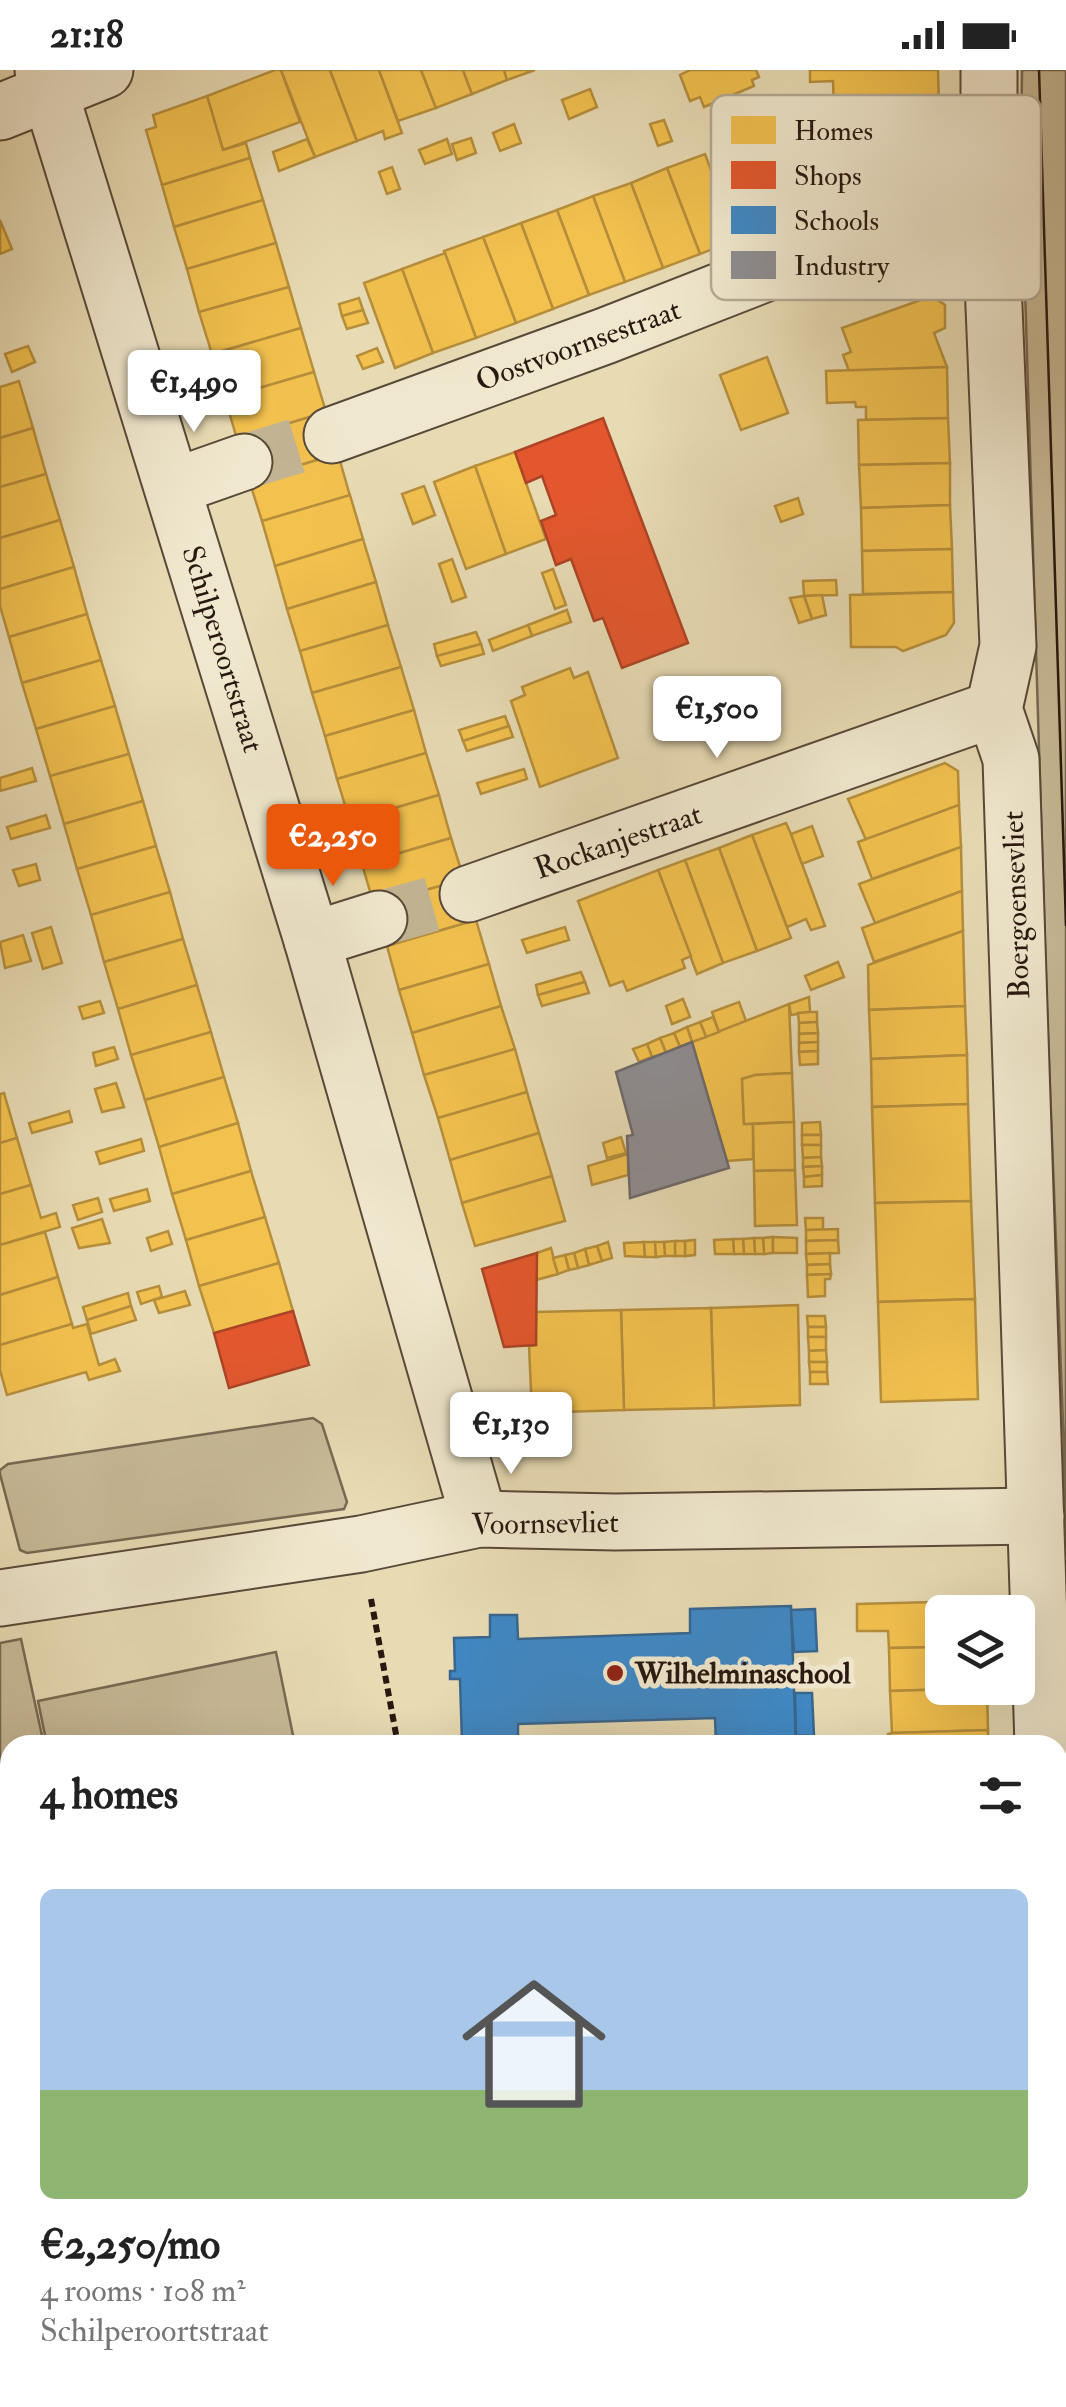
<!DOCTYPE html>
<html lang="en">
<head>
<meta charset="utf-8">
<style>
	body { margin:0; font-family:"IM FELL Double Pica",serif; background:#f6f6f6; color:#222; height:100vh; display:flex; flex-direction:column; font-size:38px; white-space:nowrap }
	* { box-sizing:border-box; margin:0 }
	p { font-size:32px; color:#767676 }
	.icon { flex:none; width:55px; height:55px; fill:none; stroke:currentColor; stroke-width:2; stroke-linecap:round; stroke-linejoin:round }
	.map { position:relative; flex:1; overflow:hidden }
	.panel { position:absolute; left:0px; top:1665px; width:1068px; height:672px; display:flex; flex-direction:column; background:#fff; border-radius:30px 30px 0 0; box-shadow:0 10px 40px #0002 }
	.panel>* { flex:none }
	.tools { position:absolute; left:925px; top:1525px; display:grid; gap:20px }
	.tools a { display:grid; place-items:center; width:110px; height:110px; border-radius:15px; background:#fff; box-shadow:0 10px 40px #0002; font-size:50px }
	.price { position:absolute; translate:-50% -85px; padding:0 22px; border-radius:10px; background:#fff; color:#222; font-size:32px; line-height:65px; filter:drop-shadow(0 2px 5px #0008) }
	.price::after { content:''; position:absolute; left:50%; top:60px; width:30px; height:22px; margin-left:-15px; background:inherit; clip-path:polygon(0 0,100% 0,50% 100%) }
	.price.selected { background:#ea580c; color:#fff }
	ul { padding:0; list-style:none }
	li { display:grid; align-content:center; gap:20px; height:530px; padding:0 40px }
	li+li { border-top:2px solid #e0e0e0 }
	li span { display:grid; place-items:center; height:310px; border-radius:15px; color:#555 }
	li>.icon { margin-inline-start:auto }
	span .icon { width:180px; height:180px; fill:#fffc; stroke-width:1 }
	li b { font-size:42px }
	h2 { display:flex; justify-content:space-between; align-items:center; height:120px; padding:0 40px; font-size:42px }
	.status { display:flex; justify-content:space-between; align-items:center; height:70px; padding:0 50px; background:#fff; direction:ltr }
	.status svg { height:28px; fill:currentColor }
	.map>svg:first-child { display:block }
	.green { fill:#c8ba98; stroke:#786954; stroke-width:2.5 }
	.homes { fill:#f2c14e; stroke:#b68e3b; stroke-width:2.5 }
	.shops { fill:#e4572e; stroke:#ac4425; stroke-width:2.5 }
	.schools { fill:#3f88c5; stroke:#38668f; stroke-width:2.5 }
	.industry { fill:#8d8d92; stroke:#6f6a6b; stroke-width:2.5 }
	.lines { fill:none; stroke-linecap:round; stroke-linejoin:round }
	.minor-tunnel { stroke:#c2b493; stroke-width:55; stroke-dasharray:55 28; stroke-linecap:butt }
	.minor-casing { stroke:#594939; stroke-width:59 }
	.path { stroke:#291810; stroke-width:6; stroke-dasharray:8 5; stroke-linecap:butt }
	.minor { stroke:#f0e8ce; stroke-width:55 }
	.tram { stroke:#291810; stroke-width:2.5 }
	.poi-dot { fill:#8f2418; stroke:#f0e8ce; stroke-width:4 }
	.labels { text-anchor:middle; stroke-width:10; stroke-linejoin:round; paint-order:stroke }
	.street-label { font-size:30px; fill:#291810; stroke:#f0e8ce }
	.poi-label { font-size:30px; font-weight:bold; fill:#291810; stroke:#f0e8ce; text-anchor:start }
	.key { fill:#f0e8ce; stroke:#b4aa95; stroke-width:2.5 }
	.key-label { font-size:28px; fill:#291810 }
</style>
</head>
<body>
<div class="status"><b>21:18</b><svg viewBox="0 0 49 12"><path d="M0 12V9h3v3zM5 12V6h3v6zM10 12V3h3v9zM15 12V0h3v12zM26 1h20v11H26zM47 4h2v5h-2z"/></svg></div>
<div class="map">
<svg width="1066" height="2337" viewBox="0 0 1066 2337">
	<rect width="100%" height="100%" fill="#e8dbb4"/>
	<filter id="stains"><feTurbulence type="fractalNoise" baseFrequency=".002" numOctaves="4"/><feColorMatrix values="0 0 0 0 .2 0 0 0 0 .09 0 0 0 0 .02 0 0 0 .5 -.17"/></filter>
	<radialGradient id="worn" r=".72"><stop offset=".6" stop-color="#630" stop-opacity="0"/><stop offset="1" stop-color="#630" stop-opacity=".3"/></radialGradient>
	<g class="green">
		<polygon points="1022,0 1066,0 1066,1534 1064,1378 1047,941 1021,88"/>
		<polygon points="313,1348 322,1354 347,1432 344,1439 27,1483 20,1480 0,1404 0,1400 8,1394"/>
		<polygon points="21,1569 44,1675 10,1675 10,1871 0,1874 0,1573"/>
		<polygon points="276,1582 295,1675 47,1675 38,1631"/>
		<polygon points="296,2328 448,2328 450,2337 299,2337"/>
	</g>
	<g class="homes">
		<polygon points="275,0 281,0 300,52 223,80 207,26"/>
		<polygon points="281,0 330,0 357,71 315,87"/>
		<polygon points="330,0 379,0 402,63 385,69 383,61 357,71"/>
		<polygon points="379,0 421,0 436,38 398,51"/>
		<polygon points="421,0 463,0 472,24 436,38"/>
		<polygon points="463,0 504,0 507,10 472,24"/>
		<polygon points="504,0 535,0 507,10"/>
		<polygon points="756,0 759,7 752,10 754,16 704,37 700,27 690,31 680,5 690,0"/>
		<polygon points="810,0 938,0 939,36 834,38 833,11 810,12"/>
		<polygon points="590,19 597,37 569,49 562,30"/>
		<polygon points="207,26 223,80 246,73 250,88 162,115 146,60 156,57 153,45"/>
		<polygon points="664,50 672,71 658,76 650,54"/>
		<polygon points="514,54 521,73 500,81 493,63"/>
		<polygon points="471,68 476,83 457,90 452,74"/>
		<polygon points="307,69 315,87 279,101 273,82"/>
		<polygon points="447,69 452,84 425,94 419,80"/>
		<polygon points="705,84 737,170 700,184 667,98"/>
		<polygon points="250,88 263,130 174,157 162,115"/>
		<polygon points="392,97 400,119 387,124 379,102"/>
		<polygon points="667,98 700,184 663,198 631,113"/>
		<polygon points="631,113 663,198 625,212 593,126"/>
		<polygon points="593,126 625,212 589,225 557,140"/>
		<polygon points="263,130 276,173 187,199 174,157"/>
		<polygon points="557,140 589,225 553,239 521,153"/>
		<polygon points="0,150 12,179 0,184"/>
		<polygon points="521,153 553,239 516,253 483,167"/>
		<polygon points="483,167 516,253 476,268 444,181"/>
		<polygon points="276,173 289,217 199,242 187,199"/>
		<polygon points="445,183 476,268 433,283 402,199"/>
		<polygon points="402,199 433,283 395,298 364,213"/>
		<polygon points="289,217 301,258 212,284 199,242"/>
		<polygon points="932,226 945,235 945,258 934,263 947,297 849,301 843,285 851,282 842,258"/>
		<polygon points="359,228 363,240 342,246 339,234"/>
		<polygon points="363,240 368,253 347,259 342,246"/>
		<polygon points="301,258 314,302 225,328 212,284"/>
		<polygon points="28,276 35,292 12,302 5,284"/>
		<polygon points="377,278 383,292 363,299 357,286"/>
		<polygon points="767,287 788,343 741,360 720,305"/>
		<polygon points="947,297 948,348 866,350 866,337 856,337 855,332 827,333 826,301"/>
		<polygon points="314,302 326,342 237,369 225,328"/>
		<polygon points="19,311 33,358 0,368 0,317"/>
		<polygon points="326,342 338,384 249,410 237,369"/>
		<polygon points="948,348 950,393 859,395 858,350"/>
		<polygon points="33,358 46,404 0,417 0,368"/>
		<polygon points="515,382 546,469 506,484 475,396"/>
		<polygon points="338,384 350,426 262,451 249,410"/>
		<polygon points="950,393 950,435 861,438 859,395"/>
		<polygon points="475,396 506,484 466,499 434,412"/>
		<polygon points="46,404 60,450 0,468 0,417"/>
		<polygon points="424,416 435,445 413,454 402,424"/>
		<polygon points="350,425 363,469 275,496 262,451"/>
		<polygon points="798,428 803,444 781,452 775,436"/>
		<polygon points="950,435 952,479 862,481 861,438"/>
		<polygon points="60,450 74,497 0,519 0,468"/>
		<polygon points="363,469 376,512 287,539 275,496"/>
		<polygon points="952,479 953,522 863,524 862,481"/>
		<polygon points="452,489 466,527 452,532 439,494"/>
		<polygon points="74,497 87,544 9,567 0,536 0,519"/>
		<polygon points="553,499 566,535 555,539 542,503"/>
		<polygon points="836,510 837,525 804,526 803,511"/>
		<polygon points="376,512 388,555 300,581 287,539"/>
		<polygon points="953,522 954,553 946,565 903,581 896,577 851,577 850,525"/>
		<polygon points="822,525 826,545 812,549 804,526"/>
		<polygon points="804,526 812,549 799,553 790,528"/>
		<polygon points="567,540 571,552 532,566 528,555"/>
		<polygon points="87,544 101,590 22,613 9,567"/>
		<polygon points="388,555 401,597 312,623 300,581"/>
		<polygon points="528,555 532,566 493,581 489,570"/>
		<polygon points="476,562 481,574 437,586 434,574"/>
		<polygon points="481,574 484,584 441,596 437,586"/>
		<polygon points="101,590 115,636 36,659 22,613"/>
		<polygon points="401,597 414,640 325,666 312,623"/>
		<polygon points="570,598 574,608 588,602 618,688 540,717 511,631 525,625 522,617"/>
		<polygon points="115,636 129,684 50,706 36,659"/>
		<polygon points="414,640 426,683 337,709 325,666"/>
		<polygon points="505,646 509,656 463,671 459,660"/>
		<polygon points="509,656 513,667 467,681 463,671"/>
		<polygon points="426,683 439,725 350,751 337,709"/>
		<polygon points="129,684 143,731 64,754 50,706"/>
		<polygon points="945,693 958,701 959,735 866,770 848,729"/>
		<polygon points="32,698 36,711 0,721 0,708"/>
		<polygon points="524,699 527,709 481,724 477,713"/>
		<polygon points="439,725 451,768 362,794 350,751"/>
		<polygon points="143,731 156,776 77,799 64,754"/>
		<polygon points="959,735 961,777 872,809 858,772"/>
		<polygon points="46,745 50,758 11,769 7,757"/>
		<polygon points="786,753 791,764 825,856 811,860 806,849 787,857 752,765"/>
		<polygon points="812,756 823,786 802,794 791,764"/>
		<polygon points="752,765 791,868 757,881 719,778"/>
		<polygon points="451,768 464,809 374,835 362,794"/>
		<polygon points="156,776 170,822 91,845 77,799"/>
		<polygon points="961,777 962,821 875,853 859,814"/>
		<polygon points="719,778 757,881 723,893 685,790"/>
		<polygon points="685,790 723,893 697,904 658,800"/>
		<polygon points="36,794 40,810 19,816 13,800"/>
		<polygon points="658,800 691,886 682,890 685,898 627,921 623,911 610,916 578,831"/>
		<polygon points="464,809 476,850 387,876 374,835"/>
		<polygon points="962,821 963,861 874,892 862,858"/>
		<polygon points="170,822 183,869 104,892 91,845"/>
		<polygon points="476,850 489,894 399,920 387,876"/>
		<polygon points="51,857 62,893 43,899 32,863"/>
		<polygon points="565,857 569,870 527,883 522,870"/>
		<polygon points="963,861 965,936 869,940 868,895"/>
		<polygon points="23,865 31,891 5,898 0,872"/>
		<polygon points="183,869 197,915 118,939 104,892"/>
		<polygon points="838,892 844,907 811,920 805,906"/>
		<polygon points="489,894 501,936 412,963 399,920"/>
		<polygon points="581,902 585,912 538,925 536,915"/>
		<polygon points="585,912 589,923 542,936 538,925"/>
		<polygon points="197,915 211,962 131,985 118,939"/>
		<polygon points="809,927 810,942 791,945 789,934"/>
		<polygon points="683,929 690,947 672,954 666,936"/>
		<polygon points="100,931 104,943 83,949 79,937"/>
		<polygon points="739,932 746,951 719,962 712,942"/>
		<polygon points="789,934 792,1003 755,1005 742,1009 744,1054 753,1054 753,1089 727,1091 692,972"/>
		<polygon points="501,936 515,979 424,1005 412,963"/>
		<polygon points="965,936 967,985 871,989 869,940"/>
		<polygon points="810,942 817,942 817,952 799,953 798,943"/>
		<polygon points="713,947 719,962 706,967 700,952"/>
		<polygon points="700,952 706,967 692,972 687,957"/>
		<polygon points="817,952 818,963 799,964 799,953"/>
		<polygon points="687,957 692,972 680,977 674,963"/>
		<polygon points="211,962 224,1007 145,1030 131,985"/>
		<polygon points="674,963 680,977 666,983 660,968"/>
		<polygon points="818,963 818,972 799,973 799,964"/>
		<polygon points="660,968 666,983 652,987 647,974"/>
		<polygon points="818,972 818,981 799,982 799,973"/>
		<polygon points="647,974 652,987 639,992 633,979"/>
		<polygon points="114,977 118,989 96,996 93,983"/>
		<polygon points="515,979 527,1022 438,1048 424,1005"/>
		<polygon points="818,981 818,994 800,995 799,982"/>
		<polygon points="967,985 968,1034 872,1037 871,989"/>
		<polygon points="792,1003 794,1052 744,1054 742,1009 755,1005"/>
		<polygon points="224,1007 238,1053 159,1077 145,1030"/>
		<polygon points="116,1013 124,1037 102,1042 95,1019"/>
		<polygon points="527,1022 539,1063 450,1090 438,1048"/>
		<polygon points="4,1023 17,1068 0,1073 0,1024"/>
		<polygon points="968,1034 971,1131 875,1133 872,1037"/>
		<polygon points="69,1041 72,1052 32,1063 29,1053"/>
		<polygon points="794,1052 795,1100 754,1101 753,1054"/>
		<polygon points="820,1052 821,1065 802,1065 802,1053"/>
		<polygon points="238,1053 251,1101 172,1124 159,1077"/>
		<polygon points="539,1063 552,1106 462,1133 450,1090"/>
		<rect x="802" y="1065" width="19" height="10"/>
		<polygon points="621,1067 626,1083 607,1088 603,1073"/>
		<polygon points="17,1068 31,1115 0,1124 0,1073"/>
		<polygon points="141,1069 144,1081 100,1094 96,1082"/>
		<polygon points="802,1075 821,1075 821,1087 803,1088"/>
		<polygon points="628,1084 628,1105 592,1115 588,1096"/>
		<polygon points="821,1087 822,1096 803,1097 803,1088"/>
		<polygon points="822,1096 822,1105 804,1107 803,1097"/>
		<polygon points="795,1100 797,1155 755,1156 754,1101"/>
		<polygon points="251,1101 265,1147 186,1170 172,1124"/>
		<polygon points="822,1105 822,1116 804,1117 804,1107"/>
		<polygon points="552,1106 565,1151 475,1176 462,1133"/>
		<polygon points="31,1115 41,1148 56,1143 60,1157 0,1175 0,1124"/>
		<polygon points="147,1119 150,1131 114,1141 110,1129"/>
		<polygon points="98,1128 102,1142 78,1150 73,1135"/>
		<polygon points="971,1131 975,1229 878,1232 875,1133"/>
		<polygon points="265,1147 279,1193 199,1216 186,1170"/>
		<polygon points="805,1148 823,1148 823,1160 806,1160"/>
		<polygon points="102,1149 110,1173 79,1178 72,1158"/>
		<polygon points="838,1159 838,1170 806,1171 806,1160"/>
		<polygon points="168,1161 172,1174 151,1181 147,1168"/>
		<polygon points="45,1162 58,1207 0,1225 0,1175"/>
		<polygon points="773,1167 773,1183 764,1184 763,1168"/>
		<polygon points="773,1167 797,1168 797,1183 773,1183"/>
		<polygon points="754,1168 763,1168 764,1184 755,1184"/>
		<polygon points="754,1168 755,1184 744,1184 743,1169"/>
		<polygon points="733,1169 743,1169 744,1184 734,1184"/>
		<polygon points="733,1169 734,1184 715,1184 714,1170"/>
		<polygon points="695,1170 695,1185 685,1186 685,1171"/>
		<polygon points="838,1170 839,1183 806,1184 806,1171"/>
		<rect x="675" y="1171" width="10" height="15"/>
		<polygon points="675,1171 675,1186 665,1186 664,1172"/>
		<polygon points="608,1172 612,1188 602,1191 597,1176"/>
		<polygon points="644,1172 645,1187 625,1186 624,1173"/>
		<polygon points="644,1172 655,1172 656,1187 645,1187"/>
		<polygon points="655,1172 664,1172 665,1186 656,1187"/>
		<polygon points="597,1176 602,1191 589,1195 585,1179"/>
		<polygon points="551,1178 558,1204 536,1210 537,1183"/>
		<polygon points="585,1179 589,1195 578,1198 574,1183"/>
		<polygon points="574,1183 578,1198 569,1200 565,1185"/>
		<polygon points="830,1183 830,1194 807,1195 806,1184"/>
		<polygon points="565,1185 569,1200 558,1204 553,1188"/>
		<polygon points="279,1193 293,1241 214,1263 199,1216"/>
		<polygon points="830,1194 831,1204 807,1205 807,1195"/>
		<polygon points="831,1204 830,1209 825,1209 825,1226 808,1227 807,1205"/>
		<polygon points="58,1207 72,1254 0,1275 0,1225"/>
		<polygon points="159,1216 162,1227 141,1234 137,1222"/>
		<polygon points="185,1221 190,1235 159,1243 154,1230"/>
		<polygon points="128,1223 131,1236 87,1250 83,1237"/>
		<polygon points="975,1229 978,1329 881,1332 878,1232"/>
		<polygon points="798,1235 800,1335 714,1338 711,1238"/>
		<polygon points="131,1236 136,1250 91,1264 87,1250"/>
		<polygon points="711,1238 714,1338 624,1340 621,1240"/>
		<polygon points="621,1240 624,1340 532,1343 529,1276 536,1275 536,1242"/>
		<polygon points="807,1246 825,1246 826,1257 808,1257"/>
		<polygon points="72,1254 73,1258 87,1254 99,1295 115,1289 120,1301 89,1310 86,1302 7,1325 0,1300 0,1275"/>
		<rect x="808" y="1257" width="18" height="10"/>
		<polygon points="808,1267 826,1267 826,1280 809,1281"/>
		<polygon points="826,1280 827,1292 809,1292 809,1281"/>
		<polygon points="809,1292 827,1292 827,1302 810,1302"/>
		<polygon points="810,1302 827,1302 828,1314 810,1314"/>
		<polygon points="973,1531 984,1542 942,1542 942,1577 889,1578 888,1561 857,1561 857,1534"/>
		<polygon points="942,1577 942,1618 984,1618 890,1621 889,1578"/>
		<polygon points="987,1618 988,1660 892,1663 890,1621"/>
		<polygon points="988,1660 988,1675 889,1675 888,1664 892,1663"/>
		<polygon points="10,1916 10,1971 0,1936 0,1919"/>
		<polygon points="0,1936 10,1971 10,1999 0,2002"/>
		<polygon points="10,2286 10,2312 9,2312 2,2288"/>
		<polygon points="13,2328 30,2328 31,2331 16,2335"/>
		<polygon points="69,2328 111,2328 79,2337 72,2337"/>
		<polygon points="111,2328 173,2328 176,2337 79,2337"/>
		<polygon points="563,2328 668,2328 670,2337 564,2337"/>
		<polygon points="766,2328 797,2328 809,2337 778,2337"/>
		<rect x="920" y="2328" width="90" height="9"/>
		<polygon points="739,2331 744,2337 710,2337 710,2336"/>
	</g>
	<g class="shops">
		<polygon points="603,348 688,573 622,598 603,548 594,551 571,489 556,495 541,451 556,445 542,406 526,413 515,382"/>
		<polygon points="537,1183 536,1275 504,1277 482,1199"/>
		<polygon points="293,1241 309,1295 229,1318 214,1263"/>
	</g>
	<g class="schools">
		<polygon points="791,1536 796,1675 716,1675 715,1648 518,1654 518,1668 529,1667 531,1675 466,1675 462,1672 460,1609 450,1609 450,1601 455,1601 454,1568 490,1567 490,1545 517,1545 518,1569 690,1563 690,1539"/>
		<polygon points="815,1539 817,1581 794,1582 791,1540"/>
		<polygon points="795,1623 812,1623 814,1666 796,1666"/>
		<rect x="796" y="1666" width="13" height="9"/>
	</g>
	<polygon class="industry" points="692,972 729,1098 630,1128 627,1066 633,1065 616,1002"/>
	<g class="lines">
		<g class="minor-tunnel">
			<polyline points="244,392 332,365"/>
			<polyline points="379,849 468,824"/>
		</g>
		<g class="minor-casing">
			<g id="minor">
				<polyline points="43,0 312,870 479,1449"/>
				<polyline points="989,0 989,116 1008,576 994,639 1011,689 1043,1675"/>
				<polyline points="0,42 105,0"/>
				<polyline points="332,365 605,266 989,116"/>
				<polyline points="173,417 244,392"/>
				<polyline points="468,824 994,639"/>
				<polyline points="312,870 379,849"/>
				<polyline points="0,1528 361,1474 479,1449 615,1452 1036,1446"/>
				<polyline points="1058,2175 1063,2337"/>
				<polyline points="250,2328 253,2337"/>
				<polyline points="496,2328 498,2337"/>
			</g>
		</g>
		<g class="path">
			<polyline points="371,1529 398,1675"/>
			<polyline points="0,1897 10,1894"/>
			<polyline points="0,2079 10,2076"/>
		</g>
		<use href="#minor" class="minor"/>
		<polyline class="tram" points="1039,0 1066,855"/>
	</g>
	<circle class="poi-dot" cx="615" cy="1603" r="10"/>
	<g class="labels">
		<g class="street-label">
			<text transform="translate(578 275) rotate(-20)" y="10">Oostvoornsestraat</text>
			<text transform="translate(223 579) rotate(73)" y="10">Schilperoortstraat</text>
			<text transform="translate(618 771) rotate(-19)" y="10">Rockanjestraat</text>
			<text transform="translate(1016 835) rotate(-92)" y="10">Boergoensevliet</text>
			<text transform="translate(545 1453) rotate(-1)" y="10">Voornsevliet</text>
		</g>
		<g class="poi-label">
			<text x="635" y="1613">Wilhelminaschool</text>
		</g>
	</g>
	<rect x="711" y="25" width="330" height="205" rx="15" class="key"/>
	<rect x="731" y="46" width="45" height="28" fill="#f2c14e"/>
	<rect x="731" y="91" width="45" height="28" fill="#e4572e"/>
	<rect x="731" y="136" width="45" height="28" fill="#3f88c5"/>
	<rect x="731" y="181" width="45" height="28" fill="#8d8d92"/>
	<g class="key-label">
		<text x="794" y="70">Homes</text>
		<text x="794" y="115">Shops</text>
		<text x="794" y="160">Schools</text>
		<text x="794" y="205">Industry</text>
	</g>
	<rect width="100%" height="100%" filter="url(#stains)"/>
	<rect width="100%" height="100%" fill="url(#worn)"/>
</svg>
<div class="tools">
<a><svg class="icon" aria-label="layers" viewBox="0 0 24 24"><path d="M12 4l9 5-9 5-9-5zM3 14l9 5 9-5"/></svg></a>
</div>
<b class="price" style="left:194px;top:365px">€1,490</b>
<b class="price" style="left:717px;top:691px">€1,500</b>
<b class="price selected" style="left:333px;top:819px">€2,250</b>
<b class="price" style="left:511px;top:1407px">€1,130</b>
<section class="panel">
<h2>4 homes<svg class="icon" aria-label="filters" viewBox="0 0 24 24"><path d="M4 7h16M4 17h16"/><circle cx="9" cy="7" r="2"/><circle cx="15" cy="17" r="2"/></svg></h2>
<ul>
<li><span style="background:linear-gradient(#a9c7e8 65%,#8fb573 0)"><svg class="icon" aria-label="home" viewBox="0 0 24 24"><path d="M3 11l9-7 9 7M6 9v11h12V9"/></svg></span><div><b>€2,250/mo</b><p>4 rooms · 108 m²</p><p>Schilperoortstraat</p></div></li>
</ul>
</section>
</div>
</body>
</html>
